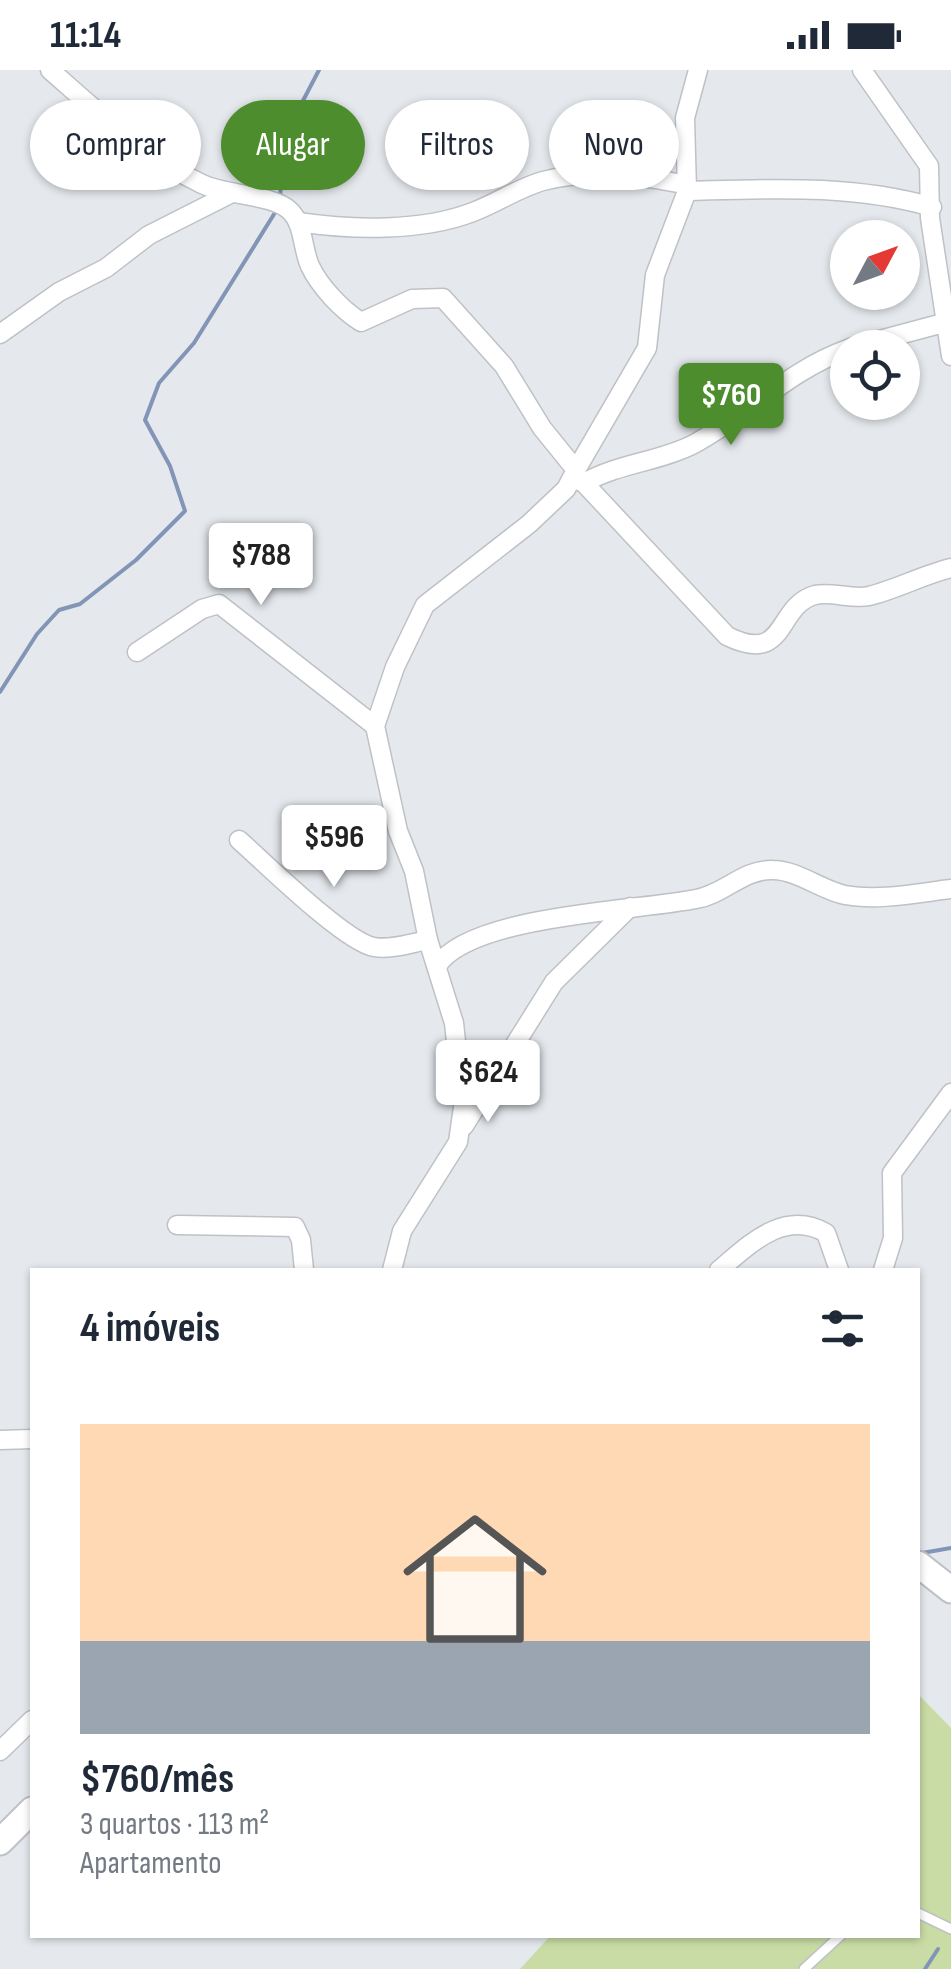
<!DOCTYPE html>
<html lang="pt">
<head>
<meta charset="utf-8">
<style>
	body { margin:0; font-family:"Sofia Sans Condensed",sans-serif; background:#f6f6f7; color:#1f2937; height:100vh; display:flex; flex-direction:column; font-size:38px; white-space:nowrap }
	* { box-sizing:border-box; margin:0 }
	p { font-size:32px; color:#747a83 }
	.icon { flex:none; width:55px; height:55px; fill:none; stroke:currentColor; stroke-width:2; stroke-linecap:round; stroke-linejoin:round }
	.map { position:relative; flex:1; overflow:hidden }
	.side { position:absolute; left:30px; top:1198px; width:890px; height:670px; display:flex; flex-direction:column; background:#fff; border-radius:0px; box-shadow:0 2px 8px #0004 }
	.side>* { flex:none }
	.banner { position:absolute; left:30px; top:30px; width:892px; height:90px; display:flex; gap:20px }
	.needle { width:65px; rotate:49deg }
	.tools { position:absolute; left:830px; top:150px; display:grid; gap:20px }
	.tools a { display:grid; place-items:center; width:90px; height:90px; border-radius:50%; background:#fff; box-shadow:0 2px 8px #0004; font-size:50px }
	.price { position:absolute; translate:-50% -85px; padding:0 22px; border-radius:10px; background:#fff; color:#222; font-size:32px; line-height:65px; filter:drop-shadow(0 2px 5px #0008) }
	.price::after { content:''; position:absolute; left:50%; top:60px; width:30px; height:22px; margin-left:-15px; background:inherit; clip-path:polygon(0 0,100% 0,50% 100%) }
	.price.on { background:#4d8d2e; color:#fff }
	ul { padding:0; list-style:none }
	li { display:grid; align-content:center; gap:20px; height:530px; padding:0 50px }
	li span { display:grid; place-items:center; height:310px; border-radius:0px; color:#555 }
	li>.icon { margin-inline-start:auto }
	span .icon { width:180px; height:180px; fill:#fffc; stroke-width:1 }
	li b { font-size:42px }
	h2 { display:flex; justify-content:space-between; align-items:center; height:120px; padding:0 50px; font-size:42px }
	.tag { padding:0 35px; border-radius:45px; background:#fff; box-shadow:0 2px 8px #0004; font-size:35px; line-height:90px }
	.tag.on { background:#4d8d2e; color:#fff }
	.status { display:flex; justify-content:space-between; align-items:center; height:70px; padding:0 50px; background:#fff; direction:ltr }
	.status svg { height:28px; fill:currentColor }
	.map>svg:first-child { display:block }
	.green { fill:#c9dca5 }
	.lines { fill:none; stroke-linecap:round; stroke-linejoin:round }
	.stream { stroke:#8395b6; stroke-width:4 }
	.lane-casing { stroke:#bec1c5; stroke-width:12 }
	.street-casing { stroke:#bec1c5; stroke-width:21 }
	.secondary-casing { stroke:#bec1c5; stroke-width:29 }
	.lane { stroke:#fff; stroke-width:9 }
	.street { stroke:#fff; stroke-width:18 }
	.secondary { stroke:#fff; stroke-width:25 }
</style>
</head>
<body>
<div class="status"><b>11:14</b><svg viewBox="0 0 49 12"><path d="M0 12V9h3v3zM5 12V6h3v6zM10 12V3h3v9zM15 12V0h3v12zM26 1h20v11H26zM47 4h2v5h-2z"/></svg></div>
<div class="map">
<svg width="951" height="1899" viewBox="0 0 951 1899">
	<rect width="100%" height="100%" fill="#e5e9ed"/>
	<polygon class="green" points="918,1624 951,1658 951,1899 520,1899 551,1865 918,1865"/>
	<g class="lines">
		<g class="stream">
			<polyline points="280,128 284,67 319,0"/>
			<polyline points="0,622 37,564 59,540 80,534 136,490 185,441 170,396 145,350 159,313 194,273 276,141"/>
			<polyline points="922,1483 951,1478"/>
			<polyline points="925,1899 938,1879"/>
		</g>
		<g class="lane-casing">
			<g id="lane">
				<polyline points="918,1843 951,1859"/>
				<polyline points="804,1899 841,1865"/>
			</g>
		</g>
		<g class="street-casing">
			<g id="street">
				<path d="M50,0c47,41 95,87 152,114 23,11 71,11 87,26 15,13 13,38 21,56 10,21 32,44 51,56l51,-23 31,-1 61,68 38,62 34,42 -10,19 -37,35 -104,81 -30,62 -20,59 23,105 16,40 14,69 26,83 9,84 -5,35 -56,89 -10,39"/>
				<polyline points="862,0 929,96 930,148 951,286"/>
				<path d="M687,121c82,-2 165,-7 245,16"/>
				<path d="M298,152c54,8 123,10 175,-10 24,-9 45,-24 70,-31 49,-13 96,-6 144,4"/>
				<polyline points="0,264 59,222 106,198 149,165 230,124"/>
				<polyline points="850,278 947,252"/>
				<polyline points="576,400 647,278 655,205 687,121 685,48 698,0"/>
				<path d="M574,409l10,4 143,153c61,30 48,-30 88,-41 17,-4 37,5 54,1 28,-7 54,-21 82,-28"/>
				<path d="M584,413c35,-20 75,-21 110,-39 54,-29 95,-74 154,-95"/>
				<polyline points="137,582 202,539 219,534 375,656"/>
				<path d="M239,770c25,22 106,102 135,107 17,3 37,-4 54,-7"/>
				<path d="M437,896c33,-51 200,-55 259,-67 29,-5 47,-30 77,-29 24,0 48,20 72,25 34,6 72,-2 106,-6"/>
				<polyline points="464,1056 554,912 630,837"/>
				<polyline points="177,1155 295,1157 301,1170 304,1200"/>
				<path d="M719,1200c31,-26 65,-61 107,-37l13,37"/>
				<polyline points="883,1200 893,1168 892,1103 951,1023"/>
				<polyline points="0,1370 32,1369"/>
				<polyline points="0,1681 32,1650"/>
			</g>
		</g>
		<g class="secondary-casing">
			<g id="secondary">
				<polyline points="918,1494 951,1520"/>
				<polyline points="0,1772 32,1740"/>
			</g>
		</g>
		<use href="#lane" class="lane"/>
		<use href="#street" class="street"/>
		<use href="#secondary" class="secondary"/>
	</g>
</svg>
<div class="tools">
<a><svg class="needle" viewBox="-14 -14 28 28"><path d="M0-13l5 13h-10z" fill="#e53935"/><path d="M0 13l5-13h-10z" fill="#747a83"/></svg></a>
<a><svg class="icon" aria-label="locate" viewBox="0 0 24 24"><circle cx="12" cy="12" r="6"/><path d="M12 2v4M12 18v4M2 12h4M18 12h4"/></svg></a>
</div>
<b class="price on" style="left:731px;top:378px">$760</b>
<b class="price" style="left:261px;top:538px">$788</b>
<b class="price" style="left:334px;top:820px">$596</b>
<b class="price" style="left:488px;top:1055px">$624</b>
<div class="banner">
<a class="tag">Comprar</a>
<a class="tag on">Alugar</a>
<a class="tag">Filtros</a>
<a class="tag">Novo</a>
</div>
<section class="side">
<h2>4 imóveis<svg class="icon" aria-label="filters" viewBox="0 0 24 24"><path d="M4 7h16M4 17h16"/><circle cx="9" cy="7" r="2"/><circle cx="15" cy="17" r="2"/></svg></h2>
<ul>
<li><span style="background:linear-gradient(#ffd9b3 70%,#9aa5b1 0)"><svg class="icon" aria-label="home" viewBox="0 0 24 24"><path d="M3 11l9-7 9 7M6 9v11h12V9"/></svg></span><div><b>$760/mês</b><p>3 quartos · 113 m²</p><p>Apartamento</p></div></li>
</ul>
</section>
</div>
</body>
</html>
